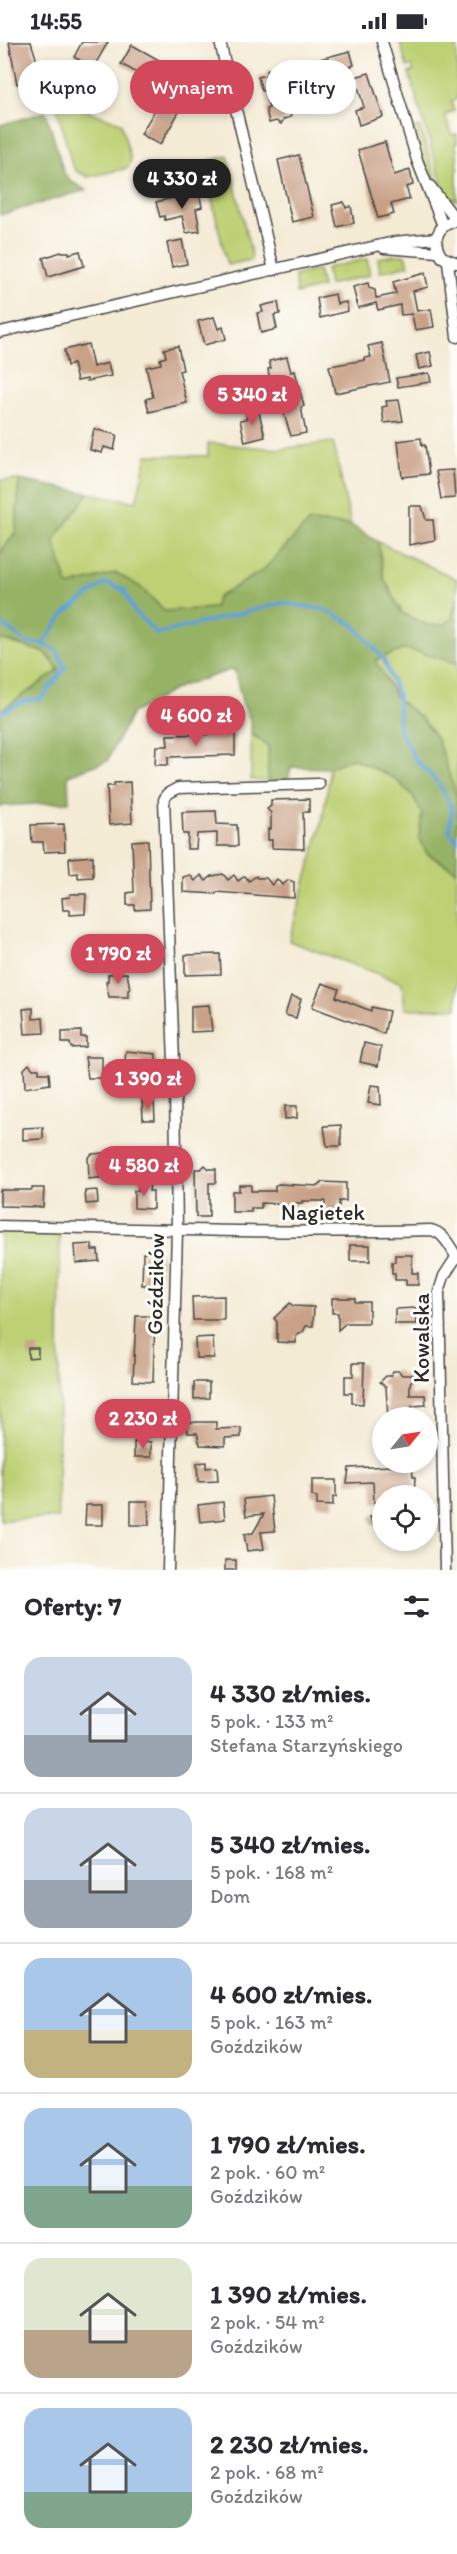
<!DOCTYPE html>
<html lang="pl">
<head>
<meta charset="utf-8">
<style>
	body { margin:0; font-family:Itim,sans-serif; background:#f2f2f3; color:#2b2b33; height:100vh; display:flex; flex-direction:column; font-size:22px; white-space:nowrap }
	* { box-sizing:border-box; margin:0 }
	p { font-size:20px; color:#7c7c81 }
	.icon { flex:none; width:33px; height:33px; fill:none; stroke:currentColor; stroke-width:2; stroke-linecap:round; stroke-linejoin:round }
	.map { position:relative; height:1528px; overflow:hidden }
	.drawer { display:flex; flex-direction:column; background:#fff; flex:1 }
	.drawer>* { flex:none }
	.guide { position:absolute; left:18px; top:18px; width:422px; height:54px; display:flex; gap:12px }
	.needle { width:39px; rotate:60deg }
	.buttons { position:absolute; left:372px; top:1365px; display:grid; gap:12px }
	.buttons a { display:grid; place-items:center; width:66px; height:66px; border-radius:50%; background:#fff; box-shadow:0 3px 9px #0003; font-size:30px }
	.price { position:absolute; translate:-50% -51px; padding:0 14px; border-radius:21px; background:#d1495b; color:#fff; font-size:20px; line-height:39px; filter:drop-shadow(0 2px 3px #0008) }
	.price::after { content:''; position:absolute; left:50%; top:36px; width:18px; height:14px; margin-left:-9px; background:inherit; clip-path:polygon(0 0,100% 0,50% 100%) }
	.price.on { background:#222; color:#fff }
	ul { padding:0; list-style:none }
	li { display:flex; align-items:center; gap:18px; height:150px; padding:0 24px }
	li+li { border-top:2px solid #e1e1e2 }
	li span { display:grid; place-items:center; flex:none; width:168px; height:120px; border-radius:18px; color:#555 }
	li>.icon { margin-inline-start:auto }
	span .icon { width:72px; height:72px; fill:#fffc; stroke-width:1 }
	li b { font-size:26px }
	h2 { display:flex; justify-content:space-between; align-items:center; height:72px; padding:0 24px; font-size:26px }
	.tag { padding:0 21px; border-radius:27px; background:#fff; box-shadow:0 3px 9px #0003; font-size:21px; line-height:54px }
	.tag.on { background:#d1495b; color:#fff }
	.status { display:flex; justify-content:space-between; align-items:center; height:42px; padding:0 30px; background:#fff; direction:ltr }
	.status svg { height:16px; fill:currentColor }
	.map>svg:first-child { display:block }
	.green { fill:#bdd073; stroke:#747e4f; stroke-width:1.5 }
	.forest { fill:#96b265; stroke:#606e48; stroke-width:1.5 }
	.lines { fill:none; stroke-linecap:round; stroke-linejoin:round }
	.stream { stroke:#60a2d4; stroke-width:4 }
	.building { fill:#c9a187 }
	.street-casing { stroke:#494844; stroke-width:13 }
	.street { stroke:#fff; stroke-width:10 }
	.labels { text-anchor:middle; stroke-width:6; stroke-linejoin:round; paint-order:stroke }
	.street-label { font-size:22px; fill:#2b2b2b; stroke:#fdfcf7 }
</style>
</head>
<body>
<div class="status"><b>14:55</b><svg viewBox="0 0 49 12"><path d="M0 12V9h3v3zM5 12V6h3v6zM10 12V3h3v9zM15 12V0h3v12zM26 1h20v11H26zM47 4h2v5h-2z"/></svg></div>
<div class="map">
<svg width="457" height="1528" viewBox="0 0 457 1528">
	<rect width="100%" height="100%" fill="#fdfcf7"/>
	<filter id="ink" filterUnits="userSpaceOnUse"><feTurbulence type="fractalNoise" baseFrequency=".0167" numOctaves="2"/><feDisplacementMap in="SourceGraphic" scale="12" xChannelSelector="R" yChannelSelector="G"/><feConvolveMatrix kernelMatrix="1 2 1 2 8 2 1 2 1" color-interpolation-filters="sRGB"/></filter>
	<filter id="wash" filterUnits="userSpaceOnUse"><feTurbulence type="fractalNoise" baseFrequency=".008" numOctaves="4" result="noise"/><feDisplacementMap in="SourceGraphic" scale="24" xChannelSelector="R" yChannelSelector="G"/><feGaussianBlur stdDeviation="1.35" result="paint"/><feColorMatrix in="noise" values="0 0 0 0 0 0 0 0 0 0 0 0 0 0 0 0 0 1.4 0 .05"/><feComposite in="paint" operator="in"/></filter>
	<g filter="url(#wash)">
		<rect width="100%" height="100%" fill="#f4ebd5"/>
		<g class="green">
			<polygon points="400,0 457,0 457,57 451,59 454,69 445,73 452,93 457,92 457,101 455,102 457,109 457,159 453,156 450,158 443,145 409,31 414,29 412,24 407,25"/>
			<polygon points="55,57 121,81 131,118 128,126 88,135 76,129 72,123"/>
			<polygon points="420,85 439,146 425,122 413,87"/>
			<polygon points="228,114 252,215 250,218 227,223 203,120"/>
			<polygon points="394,213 405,213 409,223 380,230 378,216"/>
			<polygon points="367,217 370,233 329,243 326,226"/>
			<polygon points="318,228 322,245 296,252 295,233"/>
			<polygon points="333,400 351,483 309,480 262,529 218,555 214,566 165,569 139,544 116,531 68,544 53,498 89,451 136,460 147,413 208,414 208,401 279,407"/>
			<polygon points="0,438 19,438 16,489 0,512"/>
			<polygon points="378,500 457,537 457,556 452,576 443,583 427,583 402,571 384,536"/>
			<polygon points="0,597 46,611 59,628 0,669"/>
			<polygon points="406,607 457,621 457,755 421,676 397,657 375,618"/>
			<polygon points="251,692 268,703 268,739 251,738"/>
			<polygon points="352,716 394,736 413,754 422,772 419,796 427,812 457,829 457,966 405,967 402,941 289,899 322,779 329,738 329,726"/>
			<polygon points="0,1188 60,1189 58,1476 0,1478"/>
		</g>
		<g class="forest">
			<polygon points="46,70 64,131 72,140 86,148 0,173 0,83"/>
			<polygon points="19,438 89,451 54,498 68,544 116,531 139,544 165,569 214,566 218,555 262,529 309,480 351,483 378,500 384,536 402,571 427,583 443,583 452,576 457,556 457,621 406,607 375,618 397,657 421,676 437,696 457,755 457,829 428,812 419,796 422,772 413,754 394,736 352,716 329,726 291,725 288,738 268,739 268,703 251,692 251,680 242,660 234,627 181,644 132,671 107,719 68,733 69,760 1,764 0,766 0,669 59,628 46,611 0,597 0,512 16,489"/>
		</g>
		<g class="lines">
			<g class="stream">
				<polyline points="0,581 27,601 43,602 64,572 105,541 124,548 134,569 157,592 283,561 323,567 354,583 383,616 398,654 399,687 415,717 440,743 452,767 449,788 457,799"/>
				<polyline points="0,671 24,659 41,657 65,626 57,609 43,602"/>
			</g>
		</g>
		<g id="blocks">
			<g class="building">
				<polygon points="9,0 31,0 42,35 36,37 39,47 23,52 20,41 17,42"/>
				<polygon points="82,0 108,0 93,26 74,15"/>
				<polygon points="132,3 177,28 176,31 183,56 186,58 160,103 141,92 160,59 157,57 162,49 154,43 155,41 121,22"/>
				<polygon points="350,9 354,23 332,32 329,26 324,27 320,17"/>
				<polygon points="268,27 273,31 281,29 291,75 284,77 281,82 276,79 269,81 266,67 269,66 265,48 262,49 258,35 266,33"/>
				<polygon points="369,31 383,75 359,83 355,68 364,65 355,35"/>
				<polygon points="338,45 343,60 326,65 321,50"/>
				<polygon points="385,100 394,133 410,128 413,143 406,145 410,157 391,162 394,172 378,176 358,108"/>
				<polygon points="299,113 314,175 292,180 278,118"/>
				<polygon points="199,150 202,165 196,167 200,189 186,191 182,174 165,178 164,174 160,175 156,160"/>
				<polygon points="344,160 346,166 351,164 354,181 337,185 332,163"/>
				<polygon points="182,198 187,222 172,225 167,201"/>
				<polygon points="80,209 84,224 48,235 43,216 61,210 69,210 69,212"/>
				<polygon points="425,231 428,245 413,249 417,269 431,267 434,285 415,288 412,272 401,273 400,263 378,268 376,261 358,266 353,245 368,241 369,246 375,248 376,256 396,252 393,240"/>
				<polygon points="335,252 337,262 346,260 348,269 320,276 317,256"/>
				<polygon points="278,260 280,272 274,273 277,287 261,291 257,271 263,270 261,264"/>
				<polygon points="214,275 218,287 223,285 226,297 204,303 198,279"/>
				<polygon points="382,301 390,340 335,351 329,324 365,318 364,316 371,315 368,304"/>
				<polygon points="88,302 93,325 108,321 111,334 87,339 87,337 77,339 73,322 67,324 64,308"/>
				<polygon points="178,304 183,328 179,329 187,361 149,370 146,357 153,355 146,325 161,322 160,317 166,315 164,307"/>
				<polygon points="430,310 433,324 419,327 416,313"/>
				<polygon points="287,315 291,330 295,329 304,364 301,365 306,391 291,394 282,366 284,366 279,344 275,345 273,338 270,339 268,327 271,326 269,319"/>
				<polygon points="429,331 431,340 398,345 396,336"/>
				<polygon points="399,358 403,379 384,381 382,365 387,364 386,359"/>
				<polygon points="258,366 265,395 245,400 240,378 247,377 245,369"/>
				<polygon points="94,387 117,393 114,408 104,405 102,411 90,408"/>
				<polygon points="421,396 422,404 425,403 429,432 402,435 398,399"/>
				<polygon points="453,428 455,456 441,457 436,429"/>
				<polygon points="409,464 422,464 426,478 433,478 435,498 409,503"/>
				<polygon points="235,692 235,713 168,715 168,723 155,723 156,704 168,704 167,693"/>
				<polygon points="130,740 132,781 109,783 107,744 114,744 114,741"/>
				<polygon points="309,757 309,770 303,770 304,807 272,806 272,798 268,798 268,787 271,787 271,771 267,767 271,764 271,758"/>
				<polygon points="216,769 217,782 237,783 238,804 217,804 217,791 197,792 196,807 187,807 188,792 183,792 182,770"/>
				<polygon points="64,782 65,809 44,810 43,800 32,800 31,783"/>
				<polygon points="148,798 150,867 135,868 135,863 127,863 127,851 134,850 132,799"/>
				<polygon points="93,814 93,835 78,836 78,831 70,832 69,816"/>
				<polygon points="223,832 228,838 234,833 238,839 245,834 249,839 256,834 257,836 266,836 272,843 277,837 282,843 289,838 294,840 294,856 216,850 216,852 183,850 183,835 190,833 195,839 201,833 206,839 212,834"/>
				<polygon points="70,852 86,852 85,872 70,873 70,868 63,868 62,856 70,855"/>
				<polygon points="138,895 138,917 123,918 122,896"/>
				<polygon points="220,912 221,932 185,933 185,913"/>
				<polygon points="127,931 130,947 128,948 128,955 109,955 106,939 108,939 108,932"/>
				<polygon points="322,941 339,947 336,955 371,969 371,965 389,969 384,992 312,965"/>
				<polygon points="291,954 301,957 296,976 285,973"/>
				<polygon points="209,963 212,989 191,990 191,964"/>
				<polygon points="33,966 33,977 43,976 44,991 25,992 23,967"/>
				<polygon points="81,989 81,995 86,995 86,1005 71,1006 70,1001 62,1001 62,990"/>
				<polygon points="364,1001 381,1005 378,1024 360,1020"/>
				<polygon points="126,1009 156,1012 157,1026 141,1027 141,1020 125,1019"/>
				<polygon points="85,1015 102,1015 102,1036 88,1036"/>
				<polygon points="29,1022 33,1027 39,1027 39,1031 49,1031 50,1042 25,1046 24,1027"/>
				<polygon points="371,1043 380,1044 381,1063 368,1061"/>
				<polygon points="142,1057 154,1057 155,1078 143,1078"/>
				<polygon points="285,1064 297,1064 297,1076 285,1077"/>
				<polygon points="341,1083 341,1104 327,1104 324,1084"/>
				<polygon points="43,1085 43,1097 23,1098 23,1086"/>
				<polygon points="104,1111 105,1135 89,1137 88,1116 92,1112"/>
				<polygon points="205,1123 209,1127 216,1127 216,1141 209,1141 209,1175 196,1175 195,1127 201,1127"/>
				<polygon points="322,1140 346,1141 346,1159 339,1159 339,1170 325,1170 325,1159 302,1159 302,1161 295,1161 295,1170 282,1170 282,1162 261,1161 261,1166 251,1166 251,1170 232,1170 232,1149 239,1149 239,1143 251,1143 251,1149 275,1149 275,1144 278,1142 319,1144"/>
				<polygon points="138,1141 150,1142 149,1149 153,1149 153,1167 134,1166 134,1149 138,1149"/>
				<polygon points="32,1146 44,1146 43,1165 0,1164 0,1148 32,1148"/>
				<polygon points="97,1148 98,1161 86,1162 85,1149"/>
				<polygon points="92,1202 92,1208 98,1208 99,1219 76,1221 75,1203"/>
				<rect x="350" y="1203" width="20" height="16"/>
				<polygon points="143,1211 161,1211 160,1243 142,1243"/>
				<polygon points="395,1213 412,1213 412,1231 418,1231 418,1243 406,1243 406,1238 395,1238 395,1231 392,1231 392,1220 395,1220"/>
				<polygon points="224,1254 224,1278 193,1278 192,1255"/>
				<polygon points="332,1256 355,1256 355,1260 369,1260 369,1281 346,1281 338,1288 338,1271 332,1271"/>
				<polygon points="290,1261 293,1264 314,1265 313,1284 306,1284 303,1290 296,1294 296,1301 277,1300 277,1280 274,1276"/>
				<polygon points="416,1266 417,1282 395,1282 395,1267"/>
				<polygon points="136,1274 155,1274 153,1340 133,1339"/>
				<polygon points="213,1295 214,1316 196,1316 195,1296"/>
				<polygon points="28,1306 38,1306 38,1315 28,1316"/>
				<polygon points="353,1321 364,1321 363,1362 352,1361 352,1351 345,1351 345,1334 353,1334"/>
				<polygon points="393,1329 399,1329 402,1333 416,1333 410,1341 410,1353 425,1353 426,1363 412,1364 412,1376 388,1376 386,1345 380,1340 386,1334 391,1334"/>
				<polygon points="194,1340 209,1340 209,1356 194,1357"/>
				<polygon points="130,1360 152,1361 151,1379 141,1378 141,1384 129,1383"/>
				<polygon points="198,1380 216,1380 216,1387 241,1386 241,1395 225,1396 225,1404 200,1403 197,1391 188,1391 187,1381"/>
				<rect x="134" y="1400" width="17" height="15"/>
				<polygon points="206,1420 206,1426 217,1425 218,1439 198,1440 197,1421"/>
				<polygon points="412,1423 413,1435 415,1435 414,1454 382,1454 382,1460 374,1461 373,1440 347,1441 349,1426"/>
				<polygon points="312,1438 336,1438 336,1455 333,1455 333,1464 317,1463 317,1455 312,1454"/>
				<polygon points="271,1454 275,1489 261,1490 264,1507 247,1509 244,1492 253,1491 264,1472 246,1474 244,1457"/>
				<polygon points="131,1459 148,1459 149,1483 131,1483"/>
				<polygon points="223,1460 225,1477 200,1480 198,1463"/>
				<polygon points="86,1463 103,1463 103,1483 85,1483"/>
				<polygon points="382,1470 382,1488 373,1482 370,1475"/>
				<rect x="225" y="1518" width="11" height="10"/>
			</g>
		</g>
	</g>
	<g filter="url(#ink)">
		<use href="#blocks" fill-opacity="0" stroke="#494844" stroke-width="1.5"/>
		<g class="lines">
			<g class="street-casing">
				<g id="street">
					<polyline points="220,0 274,228"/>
					<polyline points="382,0 417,118 443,184"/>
					<polyline points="430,144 456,178"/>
					<path d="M457,179c-20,3 -26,20 -15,36l15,6"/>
					<polyline points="384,206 438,210"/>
					<polyline points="448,220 457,295"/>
					<polyline points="0,290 394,200 436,196"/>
					<path d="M0,1184c144,3 287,8 431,4 13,3 18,15 25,26"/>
					<polyline points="168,1528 177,1188 175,1046 164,758 167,752 178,746 319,742"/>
					<polyline points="445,1528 439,1250 444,1234 457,1214"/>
				</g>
			</g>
			<use href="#street" class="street"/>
		</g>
	</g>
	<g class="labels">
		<g class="street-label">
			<text x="323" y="1178">Nagietek</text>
			<text transform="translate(155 1242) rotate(-89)" y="8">Goździków</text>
			<text transform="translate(421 1296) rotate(-90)" y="8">Kowalska</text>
		</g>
	</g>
</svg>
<div class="buttons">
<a><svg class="needle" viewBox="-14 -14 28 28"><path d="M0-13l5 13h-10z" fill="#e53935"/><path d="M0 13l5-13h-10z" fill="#7c7c81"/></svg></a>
<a><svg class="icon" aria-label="locate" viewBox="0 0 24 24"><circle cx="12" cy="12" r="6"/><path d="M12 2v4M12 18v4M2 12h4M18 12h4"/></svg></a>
</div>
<b class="price on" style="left:182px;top:168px">4 330 zł</b>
<b class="price" style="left:252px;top:384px">5 340 zł</b>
<b class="price" style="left:196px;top:705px">4 600 zł</b>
<b class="price" style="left:118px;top:943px">1 790 zł</b>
<b class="price" style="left:148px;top:1068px">1 390 zł</b>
<b class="price" style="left:144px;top:1155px">4 580 zł</b>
<b class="price" style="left:143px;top:1408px">2 230 zł</b>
<div class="guide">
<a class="tag">Kupno</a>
<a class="tag on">Wynajem</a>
<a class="tag">Filtry</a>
</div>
</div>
<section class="drawer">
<h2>Oferty: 7<svg class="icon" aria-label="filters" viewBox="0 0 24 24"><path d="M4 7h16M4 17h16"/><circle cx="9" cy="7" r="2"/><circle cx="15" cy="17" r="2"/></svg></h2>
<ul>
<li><span style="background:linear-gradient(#c9d6e8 65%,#9aa5b1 0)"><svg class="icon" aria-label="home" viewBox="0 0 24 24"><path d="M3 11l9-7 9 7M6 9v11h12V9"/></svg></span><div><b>4 330 zł/mies.</b><p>5 pok. · 133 m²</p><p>Stefana Starzyńskiego</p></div></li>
<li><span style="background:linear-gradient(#c9d6e8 60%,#9aa5b1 0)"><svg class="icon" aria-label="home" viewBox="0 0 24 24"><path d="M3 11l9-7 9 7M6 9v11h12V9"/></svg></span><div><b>5 340 zł/mies.</b><p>5 pok. · 168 m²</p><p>Dom</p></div></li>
<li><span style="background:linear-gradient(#a9c7e8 60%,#c2b280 0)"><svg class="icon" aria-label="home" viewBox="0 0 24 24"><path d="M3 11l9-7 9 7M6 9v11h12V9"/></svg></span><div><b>4 600 zł/mies.</b><p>5 pok. · 163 m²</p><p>Goździków</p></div></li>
<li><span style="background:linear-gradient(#a9c7e8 65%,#7fa58c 0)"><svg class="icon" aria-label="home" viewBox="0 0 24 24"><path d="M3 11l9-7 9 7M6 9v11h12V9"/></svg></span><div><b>1 790 zł/mies.</b><p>2 pok. · 60 m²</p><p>Goździków</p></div></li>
<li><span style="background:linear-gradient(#dfe7d0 60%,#b9a48a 0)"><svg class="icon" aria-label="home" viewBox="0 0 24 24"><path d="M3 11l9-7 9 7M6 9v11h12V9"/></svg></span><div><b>1 390 zł/mies.</b><p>2 pok. · 54 m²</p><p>Goździków</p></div></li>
<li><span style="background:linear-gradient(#a9c7e8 70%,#7fa58c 0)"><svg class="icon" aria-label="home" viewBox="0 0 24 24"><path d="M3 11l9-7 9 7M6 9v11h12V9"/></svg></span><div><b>2 230 zł/mies.</b><p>2 pok. · 68 m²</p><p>Goździków</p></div></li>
</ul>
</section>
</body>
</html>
